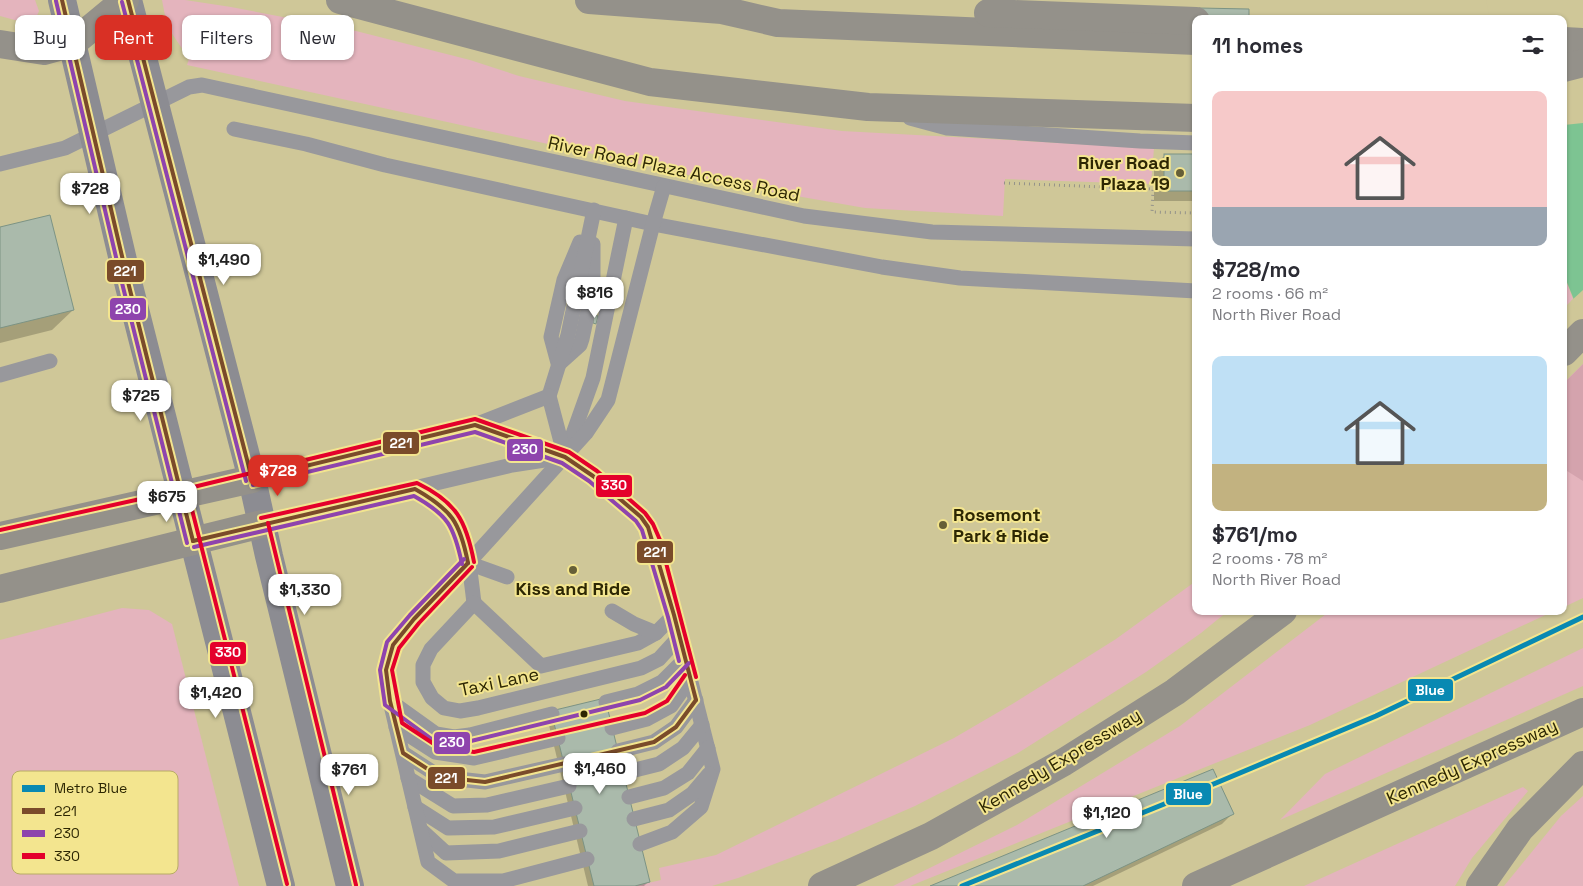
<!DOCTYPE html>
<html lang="en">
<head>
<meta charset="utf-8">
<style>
	body { margin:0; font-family:"Space Grotesk",sans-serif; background:#f7f7f7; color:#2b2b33; height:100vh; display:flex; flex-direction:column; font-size:19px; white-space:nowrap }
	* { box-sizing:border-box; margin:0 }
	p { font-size:16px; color:#7c7c81 }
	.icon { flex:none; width:28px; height:28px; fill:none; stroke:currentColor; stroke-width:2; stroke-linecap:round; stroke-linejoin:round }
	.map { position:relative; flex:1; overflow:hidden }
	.panel { position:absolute; left:1192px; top:15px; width:375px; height:600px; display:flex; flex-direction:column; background:#fff; border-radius:10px; box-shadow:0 1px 4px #0004 }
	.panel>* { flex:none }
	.top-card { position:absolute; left:15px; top:15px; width:475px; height:45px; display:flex; gap:10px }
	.price { position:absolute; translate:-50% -42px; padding:0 11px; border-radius:10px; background:#fff; color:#222; font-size:16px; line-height:32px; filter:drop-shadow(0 1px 2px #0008) }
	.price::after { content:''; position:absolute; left:50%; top:30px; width:15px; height:11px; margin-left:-8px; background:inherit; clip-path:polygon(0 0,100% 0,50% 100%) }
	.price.on { background:#d93025; color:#fff }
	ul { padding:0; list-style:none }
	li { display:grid; align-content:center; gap:10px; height:265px; padding:0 20px }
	li span { display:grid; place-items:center; height:155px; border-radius:10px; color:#555 }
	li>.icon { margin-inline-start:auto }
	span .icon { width:90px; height:90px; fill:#fffc; stroke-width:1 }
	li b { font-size:21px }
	h2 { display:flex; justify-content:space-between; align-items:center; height:60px; padding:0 20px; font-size:21px }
	.pill { padding:0 18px; border-radius:10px; background:#fff; box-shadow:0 1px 4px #0004; font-size:18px; line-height:45px }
	.pill.on { background:#d93025; color:#fff }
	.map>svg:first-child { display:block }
	.green { fill:#e4b4bd }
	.forest { fill:#d4a3ad }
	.water { fill:#7dc492 }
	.pier { fill:#cfc798 }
	.shadow { fill:#0003 }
	.building { fill:#aabaab; stroke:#7c9384 }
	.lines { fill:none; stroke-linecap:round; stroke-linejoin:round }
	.path { stroke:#94928a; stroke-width:3; stroke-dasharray:1 4; stroke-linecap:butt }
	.service { stroke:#98989c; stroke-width:15 }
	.secondary { stroke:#8c8c92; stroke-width:28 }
	.motorway { stroke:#94918a; stroke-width:28 }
	.bus-1-casing { stroke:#f3e58f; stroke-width:8 }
	.bus-2-casing { stroke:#f3e58f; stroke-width:8 }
	.bus-3-casing { stroke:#f3e58f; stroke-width:8 }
	.bus-1 { stroke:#7a4b2a; stroke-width:4 }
	.bus-2 { stroke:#8e44ad; stroke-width:4 }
	.bus-3 { stroke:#e4002b; stroke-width:4 }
	.metro-1-casing { stroke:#f3e58f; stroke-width:9 }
	.metro-1 { stroke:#0989b2; stroke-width:5 }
	.poi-dot { fill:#665f37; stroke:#f3e58f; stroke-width:2 }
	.bus-dot { fill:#2d2703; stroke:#f3e58f; stroke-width:2 }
	.labels { text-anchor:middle; stroke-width:4; stroke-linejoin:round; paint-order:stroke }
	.poi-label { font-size:18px; font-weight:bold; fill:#2d2703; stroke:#f3e58f; text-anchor:end }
	.street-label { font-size:18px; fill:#2d2703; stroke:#f3e58f }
	.key { fill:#f3e58f; stroke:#b8ac65; stroke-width:1 }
	.key-label { font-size:14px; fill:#2d2703 }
	.line-badge { stroke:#f3e58f; stroke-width:2 }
	.badge-label { font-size:14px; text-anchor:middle; font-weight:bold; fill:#fff }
</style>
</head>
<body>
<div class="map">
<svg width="1583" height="886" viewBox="0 0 1583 886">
	<rect width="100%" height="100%" fill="#cfc798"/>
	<g class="green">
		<polygon points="0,0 35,0 39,11 33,25 0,16"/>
		<polygon points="162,0 185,0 231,7 356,31 470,60 519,76 625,101 842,131 1154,148 1151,184 1005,179 1003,216 865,208 744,187 187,65 189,59 167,26"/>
		<polygon points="1564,275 1573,299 1564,308"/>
		<polygon points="1583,364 1583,598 1564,607 1564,383"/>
		<polygon points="1196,581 1196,611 1228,611 1201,633 1146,672 1018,753 915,806 837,840 738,878 712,886 635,886 661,880 659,868 716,855 954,738 1014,703 1116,639"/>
		<polygon points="122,608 149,610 172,624 239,886 0,886 0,640"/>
		<polygon points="1330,611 1554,611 1310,725 910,886 893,886 1017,825 1180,726"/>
		<polygon points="1583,648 1583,686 1280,820 1325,774"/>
		<polygon points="1523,787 1528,791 1472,858 1455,886 1304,886"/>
		<polygon points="1583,796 1583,886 1504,886 1561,816"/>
	</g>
	<polygon class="forest" points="1583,364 1583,481 1564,469 1564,383"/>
	<polygon class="water" points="1583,0 1583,322 1564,275 1564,19"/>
	<g class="pier">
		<polygon points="1486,0 1583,0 1583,123 1564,125 1564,19 1490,19"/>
		<polygon points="1583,290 1583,324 1581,323 1571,301"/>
	</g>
	<g class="shadow">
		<polygon points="1194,14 1196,19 1196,201 1154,201 1154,166 1165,155 1192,155"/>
		<polygon points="0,228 73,310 52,330 0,343"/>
		<polygon points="552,712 648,882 644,886 588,886 547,717"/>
		<polygon points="1233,813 1222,824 1093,886 931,886"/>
	</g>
	<g class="building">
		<polygon points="1199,8 1249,9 1249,19 1198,19"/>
		<rect x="1164" y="154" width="32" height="37"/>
		<polygon points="50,215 74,310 0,328 0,227"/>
		<polygon points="594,315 598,316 596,324 593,323"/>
		<polygon points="605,698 650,882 635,886 594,886 551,711"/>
		<polygon points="1213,769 1234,814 1083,886 930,886"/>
	</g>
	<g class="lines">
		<polyline class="path" points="1004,183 1153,189 1152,212 1196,213"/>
		<g class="service">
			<polyline points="910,118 947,128 1140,141 1196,143"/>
			<polyline points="234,129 306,144 385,165 653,224 882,267 960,278 1196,291"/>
			<polyline points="0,164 65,148 189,87 202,85 804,216 932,232 1196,239"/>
			<polyline points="558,363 551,337 564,280 580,242"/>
			<polyline points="560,363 580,345 582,339 593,287 593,244"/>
			<polyline points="0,375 50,361"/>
			<polyline points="475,425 565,457 593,476 641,517 648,527 674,615 713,769 701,807 672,832 640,844"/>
			<polyline points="568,448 593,378 626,218"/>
			<polyline points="565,457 549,396 568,335 594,210"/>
			<polyline points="252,479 475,425 549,396"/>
			<path d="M415,489c14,9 29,17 39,31 14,18 17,60 20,83"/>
			<polyline points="262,524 512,465 564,457"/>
			<polyline points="468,563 507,577"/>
			<polyline points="474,603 431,649 423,665 423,682 432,698 444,708 460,711 478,708 641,668 659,659 680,636"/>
			<polyline points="474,603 541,666 638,643 656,633 674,615"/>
			<polyline points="612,611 634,624 656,633"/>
			<polyline points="390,701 436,734 454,737 470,735 552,714"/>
			<polyline points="606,702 638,694 662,682 685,659"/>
			<polyline points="396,727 435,752 474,758 558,738"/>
			<polyline points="612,728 647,719 671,706 690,679"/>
			<polyline points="618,751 654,742 676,727 696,700"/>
			<polyline points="403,753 440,777 485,782 564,764"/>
			<polyline points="623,773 659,764 683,748 702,725"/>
			<polyline points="408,778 453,806 487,805 569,786"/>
			<polyline points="629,797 664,788 688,773 708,748"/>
			<polyline points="415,807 448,828 494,827 575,808"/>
			<polyline points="634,819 669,810 692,794 709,774"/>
			<polyline points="421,830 446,853 499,851 580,831"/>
			<polyline points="587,859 503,881 454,881 428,862 390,701 386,670 393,645 414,619 468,563 586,433 608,400 653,224 664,186"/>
		</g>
		<g class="secondary">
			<polyline points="62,0 129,286 281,886"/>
			<polyline points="128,0 252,479 269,556 350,886"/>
		</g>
		<g class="motorway">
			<polyline points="340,0 650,82 868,107 1196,118"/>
			<polyline points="589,0 722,10 778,23 1196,41"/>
			<polyline points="988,13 1196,21"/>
			<polyline points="1564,41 1583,42"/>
			<polyline points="0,44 44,51 73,43 125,0"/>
			<polyline points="1564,68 1583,63"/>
			<polyline points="1564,352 1583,333"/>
			<polyline points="0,536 252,479"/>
			<polyline points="0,589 262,524"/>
			<polyline points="822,886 931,836 1064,762 1175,692 1283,611"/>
			<polyline points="1196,886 1583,712"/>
			<polyline points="1480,886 1520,829 1583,765"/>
		</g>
		<g class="bus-1-casing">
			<g id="bus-1">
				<polyline points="62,0 129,286 193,541"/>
				<polyline points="128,0 252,479"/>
				<polyline points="252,479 475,425 565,457 593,476 641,517 648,527 674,615 696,700"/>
				<path d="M193,541l222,-52c37,21 45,33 53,74"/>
				<polyline points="468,563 414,619 393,645 386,670 390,701 403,753 440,777 485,782 654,742 676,727 696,700"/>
			</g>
		</g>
		<g class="bus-2-casing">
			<g id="bus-2">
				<polyline points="56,1 123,287 187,543"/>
				<polyline points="122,2 246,481"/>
				<polyline points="253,485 475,432 562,463 589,481 636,521 642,530 668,617 679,661"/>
				<path d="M194,547l220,-51c34,19 40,30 48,68"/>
				<polyline points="464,559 410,615 387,642 380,670 385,705 433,740 454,743 471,741 640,700 666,687 689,663"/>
			</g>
		</g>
		<g class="bus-3-casing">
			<g id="bus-3">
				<polyline points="188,494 287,884"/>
				<path d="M261,518l156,-35c39,19 49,37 57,79"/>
				<polyline points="268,523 356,885"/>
				<polyline points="0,530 181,490 475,419 569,452 597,471 645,513 653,524 660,540 696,677"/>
				<polyline points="472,567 419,623 399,648 392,670 402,723 437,746 474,752 645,713 667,701 685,675"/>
			</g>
		</g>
		<use href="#bus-1" class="bus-1"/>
		<use href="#bus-2" class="bus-2"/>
		<use href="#bus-3" class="bus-3"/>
		<g class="metro-1-casing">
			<polyline id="metro-1" points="962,886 1216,783 1376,716 1583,617"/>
		</g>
		<use href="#metro-1" class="metro-1"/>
	</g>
	<g class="poi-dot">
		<circle cx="1180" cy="173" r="5"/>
		<circle cx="943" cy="525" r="5"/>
		<circle cx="573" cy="570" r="5"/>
	</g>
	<circle class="bus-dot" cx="584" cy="714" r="4.5"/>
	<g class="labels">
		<g class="poi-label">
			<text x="1170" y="169">River Road<tspan x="1170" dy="21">Plaza 19</tspan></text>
			<text x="953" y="521" text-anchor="start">Rosemont<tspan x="953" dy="21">Park &amp; Ride</tspan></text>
			<text x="573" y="595" text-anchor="middle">Kiss and Ride</text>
		</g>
		<g class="street-label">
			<text transform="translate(674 169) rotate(12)" y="6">River Road Plaza Access Road</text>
			<text transform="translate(499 682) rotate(-12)" y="6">Taxi Lane</text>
			<text transform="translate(1060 761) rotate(-31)" y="6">Kennedy Expressway</text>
			<text transform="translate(1472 762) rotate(-24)" y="6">Kennedy Expressway</text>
		</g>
	</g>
	<rect x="12" y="771" width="166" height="103" rx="8" class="key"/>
	<rect x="22" y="785" width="23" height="7" fill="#0989b2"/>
	<rect x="22" y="808" width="23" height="6" fill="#7a4b2a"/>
	<rect x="22" y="830" width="23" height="7" fill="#8e44ad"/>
	<rect x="22" y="853" width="23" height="6" fill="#e4002b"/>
	<g class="key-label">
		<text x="54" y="793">Metro Blue</text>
		<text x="54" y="816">221</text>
		<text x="54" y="838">230</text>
		<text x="54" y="861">330</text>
	</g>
	<g class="line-badge">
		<rect x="106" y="259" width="39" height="24" rx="5" fill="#7a4b2a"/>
		<rect x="109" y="297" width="38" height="24" rx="5" fill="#8e44ad"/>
		<rect x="382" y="431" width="38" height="24" rx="5" fill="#7a4b2a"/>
		<rect x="506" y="438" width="38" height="24" rx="5" fill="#8e44ad"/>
		<rect x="595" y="474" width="38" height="24" rx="5" fill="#e4002b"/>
		<rect x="636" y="540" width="38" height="24" rx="5" fill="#7a4b2a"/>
		<rect x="209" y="641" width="38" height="24" rx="5" fill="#e4002b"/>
		<rect x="1407" y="678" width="47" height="24" rx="5" fill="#0989b2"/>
		<rect x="433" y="731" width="38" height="24" rx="5" fill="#8e44ad"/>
		<rect x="427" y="766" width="39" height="24" rx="5" fill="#7a4b2a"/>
		<rect x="1165" y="782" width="47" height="24" rx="5" fill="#0989b2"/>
	</g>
	<g class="badge-label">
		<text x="125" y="276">221</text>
		<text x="128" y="314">230</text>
		<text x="401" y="448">221</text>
		<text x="525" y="454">230</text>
		<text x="614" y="490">330</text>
		<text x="655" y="557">221</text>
		<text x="228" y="657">330</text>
		<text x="1430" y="695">Blue</text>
		<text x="452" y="747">230</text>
		<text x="446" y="783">221</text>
		<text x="1188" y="799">Blue</text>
	</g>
</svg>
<b class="price" style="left:90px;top:215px">$728</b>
<b class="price" style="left:224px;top:286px">$1,490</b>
<b class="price" style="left:595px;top:319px">$816</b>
<b class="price" style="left:141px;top:422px">$725</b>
<b class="price on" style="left:278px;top:497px">$728</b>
<b class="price" style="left:167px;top:523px">$675</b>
<b class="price" style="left:305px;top:616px">$1,330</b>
<b class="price" style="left:216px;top:719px">$1,420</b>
<b class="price" style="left:600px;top:795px">$1,460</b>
<b class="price" style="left:349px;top:796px">$761</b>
<b class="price" style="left:1107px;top:839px">$1,120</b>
<div class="top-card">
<a class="pill">Buy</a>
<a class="pill on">Rent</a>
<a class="pill">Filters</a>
<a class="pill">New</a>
</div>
<section class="panel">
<h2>11 homes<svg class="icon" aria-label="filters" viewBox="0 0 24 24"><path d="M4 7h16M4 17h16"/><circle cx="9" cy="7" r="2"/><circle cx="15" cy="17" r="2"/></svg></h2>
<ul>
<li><span style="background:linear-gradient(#f6c9c9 75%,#9aa5b1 0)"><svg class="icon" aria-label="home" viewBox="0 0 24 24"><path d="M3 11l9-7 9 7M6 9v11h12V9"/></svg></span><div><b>$728/mo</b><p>2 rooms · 66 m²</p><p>North River Road</p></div></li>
<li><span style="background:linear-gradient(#bfe0f5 70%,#c2b280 0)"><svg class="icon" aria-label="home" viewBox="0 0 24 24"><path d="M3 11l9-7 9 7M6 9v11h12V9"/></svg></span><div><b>$761/mo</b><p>2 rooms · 78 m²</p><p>North River Road</p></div></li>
</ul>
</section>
</div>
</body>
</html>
